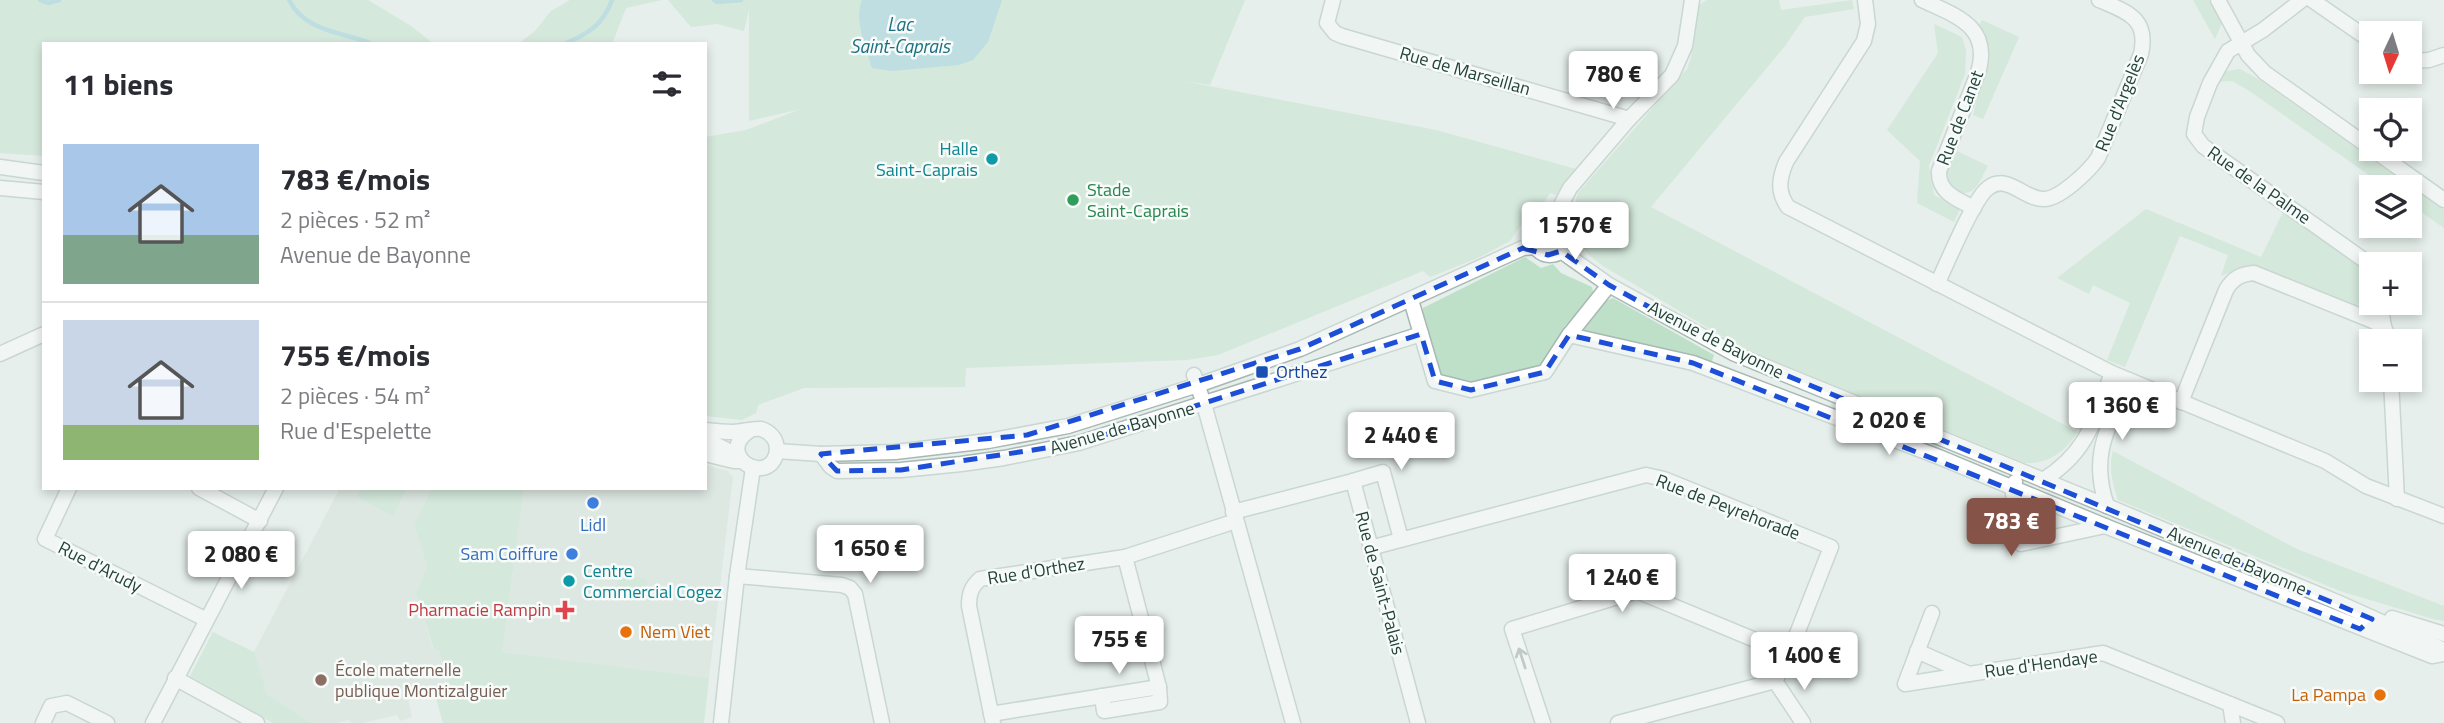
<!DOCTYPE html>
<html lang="fr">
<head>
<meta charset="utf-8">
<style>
	body { margin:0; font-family:"Titillium Web",sans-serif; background:#f7f7f7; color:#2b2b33; height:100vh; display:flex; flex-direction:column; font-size:26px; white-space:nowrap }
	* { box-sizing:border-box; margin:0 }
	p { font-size:23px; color:#7c7c81 }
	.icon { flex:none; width:38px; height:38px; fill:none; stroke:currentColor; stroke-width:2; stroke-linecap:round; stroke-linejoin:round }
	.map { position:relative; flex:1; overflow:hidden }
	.details { position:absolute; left:42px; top:42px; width:665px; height:448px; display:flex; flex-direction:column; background:#fff; border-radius:0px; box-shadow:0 4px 10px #0003 }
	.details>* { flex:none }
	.needle { width:46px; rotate:184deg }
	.controls { position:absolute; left:2359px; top:21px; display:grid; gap:14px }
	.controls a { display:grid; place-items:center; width:63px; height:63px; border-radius:0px; background:#fff; box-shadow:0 4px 10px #0003; font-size:35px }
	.price { position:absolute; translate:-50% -60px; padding:0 16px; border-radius:7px; background:#fff; color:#222; font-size:23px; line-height:46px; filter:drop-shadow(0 2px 4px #0008) }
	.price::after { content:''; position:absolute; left:50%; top:42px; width:21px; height:16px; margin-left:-10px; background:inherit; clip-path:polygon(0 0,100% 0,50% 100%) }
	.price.active { background:#855347; color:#fff }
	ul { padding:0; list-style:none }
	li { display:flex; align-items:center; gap:21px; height:175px; padding:0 21px }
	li+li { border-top:2px solid #e1e1e2 }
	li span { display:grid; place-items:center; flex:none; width:196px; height:140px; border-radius:0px; color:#555 }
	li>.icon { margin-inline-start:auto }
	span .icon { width:84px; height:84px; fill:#fffc; stroke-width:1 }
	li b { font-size:30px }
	h2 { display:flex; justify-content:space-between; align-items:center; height:84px; padding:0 21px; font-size:30px }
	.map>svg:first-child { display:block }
	.built { fill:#d4dfda }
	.green { fill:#bfe0c8 }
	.water { fill:#8ec9d4 }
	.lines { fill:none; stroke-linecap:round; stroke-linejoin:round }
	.stream { stroke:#8ec9d4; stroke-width:4.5 }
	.minor-casing { stroke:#a8b8b2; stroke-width:17 }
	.minor { stroke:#fff; stroke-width:14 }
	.oneway { stroke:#92a09c }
	.marked { fill:none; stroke:#1d4ed8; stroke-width:5; stroke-dasharray:14 9; stroke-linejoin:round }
	.culture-dot { fill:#0f9aa8; stroke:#f7fbf9; stroke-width:2.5 }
	.leisure-dot { fill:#2e9e5b; stroke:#f7fbf9; stroke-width:2.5 }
	.transit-dot { fill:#1a4fb4; stroke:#f7fbf9; stroke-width:2.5 }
	.shop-dot { fill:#3f7fe0; stroke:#f7fbf9; stroke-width:2.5 }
	.health-dot { fill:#e0444e; stroke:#f7fbf9; stroke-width:2.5 }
	.food-dot { fill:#e8710a; stroke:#f7fbf9; stroke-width:2.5 }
	.education-dot { fill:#8d6e63; stroke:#f7fbf9; stroke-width:2.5 }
	.labels { text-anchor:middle; stroke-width:5; stroke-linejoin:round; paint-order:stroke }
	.street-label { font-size:18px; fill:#24423a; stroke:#f7fbf9 }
	.culture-label { font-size:18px; fill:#0d838f; stroke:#f7fbf9; text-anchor:end }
	.leisure-label { font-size:18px; fill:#27864d; stroke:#f7fbf9; text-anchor:start }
	.transit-label { font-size:18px; fill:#164399; stroke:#f7fbf9; text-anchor:start }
	.shop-label { font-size:18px; fill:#366cbe; stroke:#f7fbf9 }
	.health-label { font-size:18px; fill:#be3a42; stroke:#f7fbf9; text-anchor:end }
	.food-label { font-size:18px; fill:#c56008; stroke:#f7fbf9; text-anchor:start }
	.education-label { font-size:18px; fill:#785e54; stroke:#f7fbf9; text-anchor:start }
	.water-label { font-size:19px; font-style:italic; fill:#1c6f80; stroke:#f7fbf9 }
</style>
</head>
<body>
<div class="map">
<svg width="2444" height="723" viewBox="0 0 2444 723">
	<rect width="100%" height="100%" fill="#e6efeb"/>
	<g class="built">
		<polygon points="705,465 728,471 733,477 709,678 502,652 524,488 705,488"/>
		<polygon points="340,488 432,488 414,525 427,566 416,593 433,649 439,649 450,685 434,688 436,699 427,691 408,698 412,717 400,721 397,715 363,723 352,723 348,720 338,723 311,723 266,695 254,652"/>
	</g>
	<g class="green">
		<polygon points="0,0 368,0 411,26 434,44 44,44 44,156 0,153"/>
		<polygon points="570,0 662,0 626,8 612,44 518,44 535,31 551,11"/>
		<polygon points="668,0 1245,0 1210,85 1183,81 1436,130 1576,169 1556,195 1550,193 1541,207 1528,215 1510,241 1478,258 1430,277 1423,271 1218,355 1187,360 966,368 965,387 804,388 758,405 756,413 742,420 706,416 705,137 746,130 801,109 749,121 749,9 744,31 717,24 691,27"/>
		<path d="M1707,0h72l2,10 71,-10 2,9 -49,8 -20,29 -134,161 427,225c-13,19 -28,32 -53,31l-281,-114 -141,-83c-6,-5 -13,-9 -18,-16 -8,-12 -13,-43 -7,-57l109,-124 4,-11 8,-53z"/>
		<polygon points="2193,0 2209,0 2222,23 2215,39"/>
		<polygon points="1982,20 2019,37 1983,119 1973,115 1983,77 1978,27"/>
		<polygon points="1934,24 1962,37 1966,50 1965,74 1929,166 1934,195 1960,209 1954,222 1917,203 1920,161 1887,130 1938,53"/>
		<polygon points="2240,69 2255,77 2444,210 2444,228 2410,204 2410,187 2386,187 2248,90 2232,81 2217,82 2227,71"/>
		<path d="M1955,150l33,16c-11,20 -15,36 -40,21l-4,-15z"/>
		<polygon points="2146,209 2261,257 2284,210 2363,264 2370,272 2371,299 2368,303 2351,306 2254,265 2237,269 2221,276 2228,255 2180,236 2125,367 2107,360 2130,303 2093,285 2089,294 2057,278"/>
		<path d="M1525,257l16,11 12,-4 8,9 31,14 2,9 -29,30 -26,43c-32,7 -70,25 -101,5l-16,-55 1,-11z"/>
		<polygon points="1613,298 1714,355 1711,364 1583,331 1599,304"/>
		<path d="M2113,451l184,98 147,57v15l-11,-2 -93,-28 -222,-91c-5,-16 -10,-32 -5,-49z"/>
		<polygon points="362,488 407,488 393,516 358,497"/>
		<polygon points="432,488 524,488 502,652 709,678 704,723 443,723 433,688 450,684 439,650 434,650 416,593 427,566 414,525"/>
		<polygon points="622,575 644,578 647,581 646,591 642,594 617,591 617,579"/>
		<polygon points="213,632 254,652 267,695 311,723 273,723 190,676"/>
	</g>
	<path class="water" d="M862,0h140l-14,42 -15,18 -14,5 -68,6 -19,-3c-6,-21 -18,-47 -10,-68z"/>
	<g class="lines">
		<g class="stream">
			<polyline points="40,0 48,3 59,0"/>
			<path d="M289,0c16,32 55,32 83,44"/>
			<polyline points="714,0 717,2 741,0"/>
			<path d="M564,44c24,-10 39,-19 48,-44"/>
		</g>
		<g class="minor-casing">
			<g id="minor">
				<polyline points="1333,0 1327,23 1335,33 1342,36 1629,119"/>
				<path d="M1865,0l3,24 -4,17 -78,121c-7,17 -9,30 2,45l324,166 213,88 41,25 78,30"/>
				<path d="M1922,0c34,16 70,26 56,73l-39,98c-1,22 18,28 35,37"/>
				<polyline points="2218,0 2248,55 2265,73 2444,200"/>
				<polyline points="2302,0 2263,30 2228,51 2210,83 2197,117 2194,134 2203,146 2371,265"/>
				<polyline points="2312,0 2371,41"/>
				<polyline points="2410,61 2429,60 2444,55"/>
				<polyline points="0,167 44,173"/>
				<polyline points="0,188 44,192"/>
				<circle cx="1550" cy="238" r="17"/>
				<polyline points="1559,224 1562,203 1570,188 1629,119 1672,75 1685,46 1692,0"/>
				<polyline points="1561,251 1609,285 1735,354 2107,506 2337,602 2444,650"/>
				<path d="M1937,284c10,-20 36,-85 51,-96 19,-15 36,11 55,11 16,1 46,-28 55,-41l43,-104c8,-36 -14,-42 -42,-54"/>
				<polyline points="1411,300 1435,381 1471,390 1545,372 1569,335 1693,363 1939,457 2105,526 2432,656 2444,654"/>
				<polyline points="2380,303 2384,327"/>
				<polyline points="1569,335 1609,285"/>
				<polyline points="0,354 44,334"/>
				<polyline points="1194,375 1204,404 1293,723"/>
				<polyline points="2391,380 2397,499"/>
				<path d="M2181,402l45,-112c7,-12 15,-16 28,-17l119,48 11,6 6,14"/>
				<path d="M705,430c9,1 19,2 28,2 9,0 19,-4 28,-3 3,1 7,3 9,5 6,5 8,13 6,21 -11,32 -61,-1 -27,-24"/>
				<polyline points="705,439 739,456"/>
				<polyline points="777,451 821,454 895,452 988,441 1068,426 1198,385 1300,349 1523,248 1536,247"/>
				<polyline points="705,454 734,461 741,461"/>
				<polyline points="821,454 831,467 837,471 901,470 961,464 1004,458 1079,443 1421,334"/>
				<path d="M2043,480c45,-28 51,-60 69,-107"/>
				<polyline points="1353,481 1383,472 1401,539"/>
				<polyline points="2015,482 2012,487 2021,544 2105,526"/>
				<polyline points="69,488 45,539 205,619"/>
				<polyline points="199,488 260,521"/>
				<path d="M2107,506c-18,-52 2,-79 22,-126"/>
				<polyline points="1233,512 1353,481 1418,723"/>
				<polyline points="1370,548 1646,475 1664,479 1831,547 1789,654 1775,681"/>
				<polyline points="737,576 842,585 850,588 855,594 882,723"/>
				<polyline points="1932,613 1905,684 2103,653 2277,723"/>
				<polyline points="2392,618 2444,634"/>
				<polyline points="1917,651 1969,674"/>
				<polyline points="175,678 257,723"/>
				<polyline points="1775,681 1803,723"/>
				<polyline points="1102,696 1104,711 1160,702 1159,687"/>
				<polyline points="2230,704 2233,723"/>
				<polyline points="991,714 1159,687 1125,557"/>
				<polyline points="43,723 51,706 67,703 107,723"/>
				<polyline points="153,723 276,488"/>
				<polyline points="721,723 737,576 753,468"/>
				<path d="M993,723l-24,-117c0,-12 2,-19 11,-27l145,-22 111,-36"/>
				<polyline points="1543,723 1512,629 1637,591 1789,654"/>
				<polyline points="1618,723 1775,681"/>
			</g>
		</g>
		<use href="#minor" class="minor"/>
	</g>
	<defs><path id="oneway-shaft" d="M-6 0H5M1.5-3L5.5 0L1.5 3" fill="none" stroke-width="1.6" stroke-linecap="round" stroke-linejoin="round" transform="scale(1.75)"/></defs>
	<use class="oneway" href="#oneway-shaft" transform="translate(1522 658) rotate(-108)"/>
	<path d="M0 0H2444V723H0ZM1523,248l25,7 13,-4 48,34 126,69 637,265 -12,10 -667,-266 -124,-28 -24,37 -74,18 -36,-9 -14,-47 -342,109 -178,27 -64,1 -16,-17 206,-19 273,-86z" fill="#e6efeb" fill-opacity=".55" fill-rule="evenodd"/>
	<path class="marked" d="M1523,248l25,7 13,-4 48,34 126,69 637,265 -12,10 -667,-266 -124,-28 -24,37 -74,18 -36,-9 -14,-47 -342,109 -178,27 -64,1 -16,-17 206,-19 273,-86z"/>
	<g class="culture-dot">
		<circle cx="992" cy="159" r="7"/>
		<circle cx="569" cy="581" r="7"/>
	</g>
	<circle class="leisure-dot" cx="1073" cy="200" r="7"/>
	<rect class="transit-dot" x="1255" y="365" width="14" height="14" rx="3.5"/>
	<g class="shop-dot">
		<circle cx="593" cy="503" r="7"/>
		<circle cx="572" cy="554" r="7"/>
	</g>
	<path class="health-dot" d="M561.5 599.5h7v7h7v7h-7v7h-7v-7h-7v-7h7z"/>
	<g class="food-dot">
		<circle cx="626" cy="632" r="7"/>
		<circle cx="2380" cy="695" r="7"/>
	</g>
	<circle class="education-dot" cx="321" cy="680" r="7"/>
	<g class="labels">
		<g class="street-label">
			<text transform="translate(1465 71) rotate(16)" y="6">Rue de Marseillan</text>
			<text transform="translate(2120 103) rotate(-68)" y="6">Rue d'Argelès</text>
			<text transform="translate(1960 118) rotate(-69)" y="6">Rue de Canet</text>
			<text transform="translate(2259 185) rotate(35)" y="6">Rue de la Palme</text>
			<text transform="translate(1716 340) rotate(27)" y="6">Avenue de Bayonne</text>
			<text transform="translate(1122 428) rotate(-16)" y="6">Avenue de Bayonne</text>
			<text transform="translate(1728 507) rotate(21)" y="6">Rue de Peyrehorade</text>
			<text transform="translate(2237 561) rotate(23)" y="6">Avenue de Bayonne</text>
			<text transform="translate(100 567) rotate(27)" y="6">Rue d'Arudy</text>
			<text transform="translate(1036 571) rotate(-9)" y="6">Rue d'Orthez</text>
			<text transform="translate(1380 583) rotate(75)" y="6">Rue de Saint-Palais</text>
			<text transform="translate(2041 664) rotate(-8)" y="6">Rue d'Hendaye</text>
		</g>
		<g class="culture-label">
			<text x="978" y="155">Halle<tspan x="978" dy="21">Saint-Caprais</tspan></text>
			<text x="583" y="577" text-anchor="start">Centre<tspan x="583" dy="21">Commercial Cogez</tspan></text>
		</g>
		<g class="leisure-label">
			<text x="1087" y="196">Stade<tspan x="1087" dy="21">Saint-Caprais</tspan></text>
		</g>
		<g class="transit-label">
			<text x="1276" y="378">Orthez</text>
		</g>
		<g class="shop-label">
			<text x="593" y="531">Lidl</text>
			<text x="558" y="560" text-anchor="end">Sam Coiffure</text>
		</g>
		<g class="health-label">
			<text x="551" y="616">Pharmacie Rampin</text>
		</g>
		<g class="food-label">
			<text x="640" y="638">Nem Viet</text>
			<text x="2366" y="701" text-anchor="end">La Pampa</text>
		</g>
		<g class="education-label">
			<text x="335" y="676">École maternelle<tspan x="335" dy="21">publique Montizalguier</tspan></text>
		</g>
		<g class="water-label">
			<text x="900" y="31">Lac<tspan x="900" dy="22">Saint-Caprais</tspan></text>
		</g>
	</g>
</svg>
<div class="controls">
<a><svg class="needle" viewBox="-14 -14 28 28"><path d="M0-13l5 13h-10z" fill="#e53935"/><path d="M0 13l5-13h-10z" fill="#7c7c81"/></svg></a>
<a><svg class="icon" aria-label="locate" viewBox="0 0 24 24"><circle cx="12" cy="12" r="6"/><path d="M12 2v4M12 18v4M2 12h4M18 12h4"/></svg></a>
<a><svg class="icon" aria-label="layers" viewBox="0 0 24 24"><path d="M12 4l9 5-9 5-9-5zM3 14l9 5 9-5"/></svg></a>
<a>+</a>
<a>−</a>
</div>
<b class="price" style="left:1613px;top:111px">780 €</b>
<b class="price" style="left:1575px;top:262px">1 570 €</b>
<b class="price" style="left:2122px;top:442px">1 360 €</b>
<b class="price" style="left:1889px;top:457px">2 020 €</b>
<b class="price" style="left:1401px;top:472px">2 440 €</b>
<b class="price active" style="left:2011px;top:558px">783 €</b>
<b class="price" style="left:870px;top:585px">1 650 €</b>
<b class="price" style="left:241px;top:591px">2 080 €</b>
<b class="price" style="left:1622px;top:614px">1 240 €</b>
<b class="price" style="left:1119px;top:676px">755 €</b>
<b class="price" style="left:1804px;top:692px">1 400 €</b>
<section class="details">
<h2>11 biens<svg class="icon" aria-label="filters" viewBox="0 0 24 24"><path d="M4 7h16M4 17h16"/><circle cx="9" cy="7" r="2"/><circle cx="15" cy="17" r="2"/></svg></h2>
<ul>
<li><span style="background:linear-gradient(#a9c7e8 65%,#7fa58c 0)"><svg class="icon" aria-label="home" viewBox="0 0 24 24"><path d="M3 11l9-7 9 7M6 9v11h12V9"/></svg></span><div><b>783 €/mois</b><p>2 pièces · 52 m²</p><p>Avenue de Bayonne</p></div></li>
<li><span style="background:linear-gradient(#c9d6e8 75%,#8fb573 0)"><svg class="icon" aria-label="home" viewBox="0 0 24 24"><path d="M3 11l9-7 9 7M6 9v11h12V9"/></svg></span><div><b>755 €/mois</b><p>2 pièces · 54 m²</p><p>Rue d'Espelette</p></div></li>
</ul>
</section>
</div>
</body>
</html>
